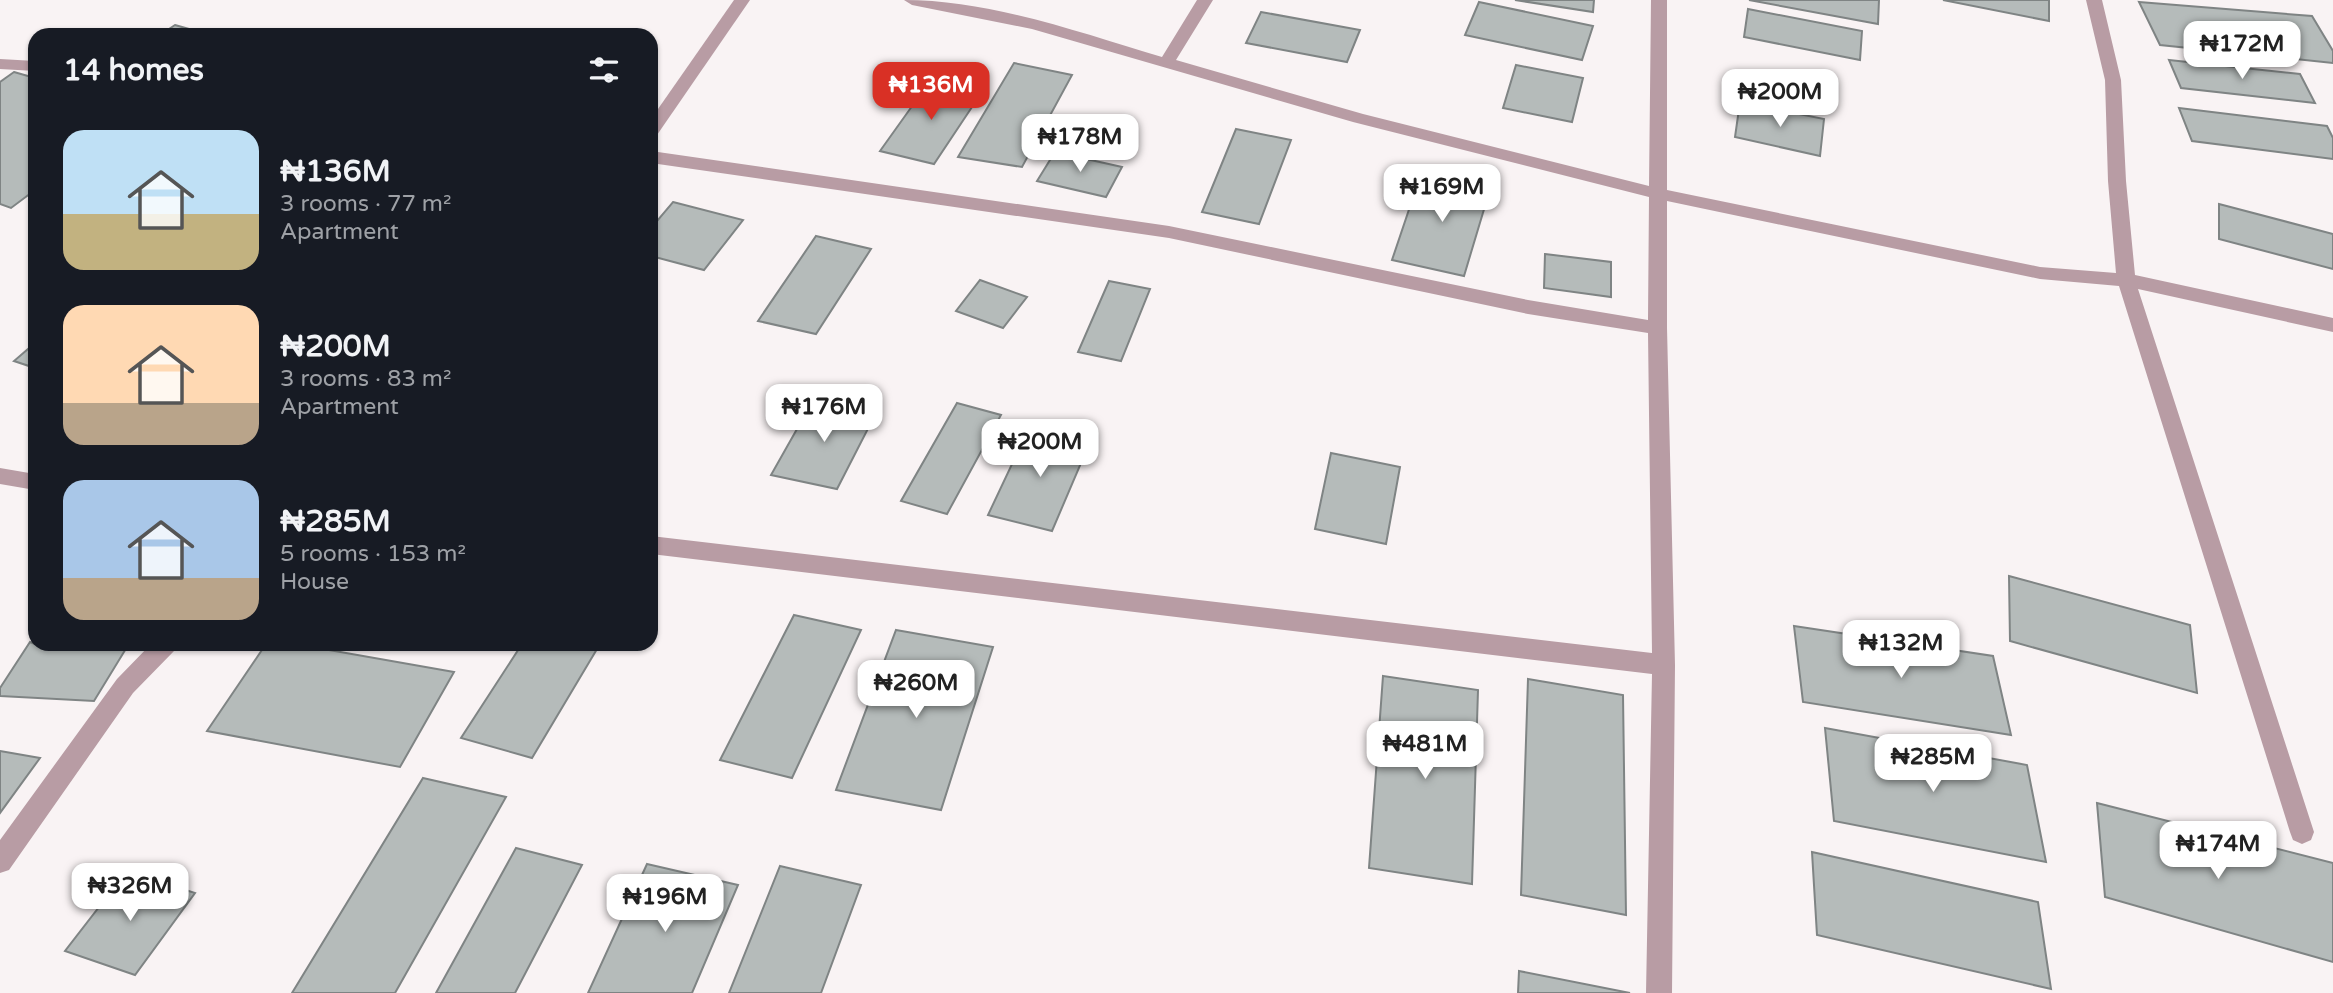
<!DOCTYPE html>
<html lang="en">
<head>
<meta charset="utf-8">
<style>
	body { margin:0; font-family:"Varela Round",sans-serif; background:#242831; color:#f1f3f6; height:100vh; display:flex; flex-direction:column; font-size:26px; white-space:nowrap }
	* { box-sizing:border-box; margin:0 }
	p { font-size:23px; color:#9ea1a6 }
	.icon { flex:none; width:38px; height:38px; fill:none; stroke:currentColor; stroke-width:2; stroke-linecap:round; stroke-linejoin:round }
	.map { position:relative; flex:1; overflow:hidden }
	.side { position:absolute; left:28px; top:28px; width:630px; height:623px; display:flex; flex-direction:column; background:#171b24; border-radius:21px; box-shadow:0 2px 5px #0004 }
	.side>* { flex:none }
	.price { position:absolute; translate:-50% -60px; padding:0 16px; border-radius:14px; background:#fff; color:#222; font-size:23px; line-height:46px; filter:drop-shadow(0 2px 4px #0008) }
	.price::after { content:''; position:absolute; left:50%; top:42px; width:21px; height:16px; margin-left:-10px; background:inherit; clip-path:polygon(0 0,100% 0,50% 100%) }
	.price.on { background:#d93025; color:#fff }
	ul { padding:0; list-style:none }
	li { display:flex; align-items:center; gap:21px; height:175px; padding:0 35px }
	li span { display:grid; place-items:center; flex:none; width:196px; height:140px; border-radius:21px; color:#555 }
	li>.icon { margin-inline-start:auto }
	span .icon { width:84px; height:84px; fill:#fffc; stroke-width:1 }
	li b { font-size:30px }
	h2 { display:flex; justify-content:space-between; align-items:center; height:84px; padding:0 35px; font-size:30px }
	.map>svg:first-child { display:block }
	.building { fill:#b5bbba; stroke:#7f8484; stroke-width:2 }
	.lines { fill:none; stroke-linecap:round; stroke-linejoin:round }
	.minor { fill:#b89ca4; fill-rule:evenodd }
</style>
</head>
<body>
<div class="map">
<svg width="2333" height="993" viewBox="0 0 2333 993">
	<rect width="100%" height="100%" fill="#f9f3f4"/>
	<g class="building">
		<polygon points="1515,0 1594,0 1593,12"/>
		<polygon points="1749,0 1879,0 1878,24"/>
		<polygon points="1943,0 2049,0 2049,21"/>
		<polygon points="1479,2 1593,26 1582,60 1465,35"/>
		<polygon points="2139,2 2312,16 2333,51 2333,63 2160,45"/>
		<polygon points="1748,9 1862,31 1860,60 1744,37"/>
		<polygon points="1261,12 1360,30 1347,62 1246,43"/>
		<polygon points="175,25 210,35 160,35"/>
		<polygon points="2169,60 2300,74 2315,103 2181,88"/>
		<polygon points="1014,63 1072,75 1022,167 958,157"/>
		<polygon points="1516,65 1583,78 1572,122 1503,108"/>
		<polygon points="14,72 35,78 35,190 11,208 0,204 0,82"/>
		<polygon points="930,81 982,92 934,164 880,151"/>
		<polygon points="1740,102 1824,119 1820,156 1735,137"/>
		<polygon points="2179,108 2327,126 2333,138 2333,159 2192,141"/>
		<polygon points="1236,129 1291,140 1259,224 1202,212"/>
		<polygon points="1055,152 1122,167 1106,197 1037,181"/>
		<polygon points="1422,171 1491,186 1464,276 1392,260"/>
		<polygon points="673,202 743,220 704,270 651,256 651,228"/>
		<polygon points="2219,204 2333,234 2333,269 2219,239"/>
		<polygon points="816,236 871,249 816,334 758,321"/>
		<polygon points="1545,254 1611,262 1611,297 1544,288"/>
		<polygon points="980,280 1027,297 1003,328 956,311"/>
		<polygon points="1109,281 1150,289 1121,361 1078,352"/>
		<polygon points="35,343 35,368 14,361"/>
		<polygon points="814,399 876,413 837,489 771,475"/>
		<polygon points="957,403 1001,415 947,514 901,501"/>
		<polygon points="1029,428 1090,442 1052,531 988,515"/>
		<polygon points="1331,453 1400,467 1386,544 1315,529"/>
		<polygon points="2009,576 2190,625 2197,693 2010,641"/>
		<polygon points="794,615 861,630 792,778 720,760"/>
		<polygon points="1794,626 1993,656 2011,735 1803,702"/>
		<polygon points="896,630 993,647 941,810 836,790"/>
		<polygon points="30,642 35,644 127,647 94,701 0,696 0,688"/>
		<polygon points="266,644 295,644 454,672 400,767 207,731"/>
		<polygon points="522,644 600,644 532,758 461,738"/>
		<polygon points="1383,676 1478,690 1472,884 1369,868"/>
		<polygon points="1528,679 1623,695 1626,915 1521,895"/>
		<polygon points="1825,728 2027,765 2046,862 1834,821"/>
		<polygon points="0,751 40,758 0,813"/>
		<polygon points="423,778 506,797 395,993 292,993"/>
		<polygon points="2097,803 2333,863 2333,962 2105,897"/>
		<polygon points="516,848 582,865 515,993 436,993"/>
		<polygon points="1812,852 2038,902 2051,989 1817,935"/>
		<polygon points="647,864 738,885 692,993 588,993"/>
		<polygon points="780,866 861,885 821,993 729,993"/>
		<polygon points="127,871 195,893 135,975 65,951"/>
		<polygon points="1519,971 1630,993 1518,993"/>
	</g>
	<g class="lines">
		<g class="minor">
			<polygon points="734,0 750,0 657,135 651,136 651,119"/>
			<path d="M904,0c86,0 177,33 258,57l35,-57h16l-37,60 187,54 286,72 2,-186h16v190l373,77 76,6 -8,-92 -3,-101 -19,-80h16l19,80 5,101 9,94 198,43v14l-195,-43 176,543 -3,8 -9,4 -9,-4 -3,-8 -171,-546 -79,-7 -373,-78v127l8,337 -3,328h-26l6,-319 -1001,-120v-18l1001,117 -4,-320 -120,-19 -359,-76 -518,-75v-12l518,75 359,74 120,20 1,-123 -296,-75 -321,-93 -120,-24z"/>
			<polygon points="0,59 35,61 35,71 0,69"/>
			<polygon points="0,468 35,474 35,490 0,484"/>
			<polygon points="151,644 177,644 174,651 133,693 9,870 0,873 0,840 117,679"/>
		</g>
	</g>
</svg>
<b class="price" style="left:2242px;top:81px">₦172M</b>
<b class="price on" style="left:931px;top:122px">₦136M</b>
<b class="price" style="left:1780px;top:129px">₦200M</b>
<b class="price" style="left:1080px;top:174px">₦178M</b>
<b class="price" style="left:1442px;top:224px">₦169M</b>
<b class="price" style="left:824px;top:444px">₦176M</b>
<b class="price" style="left:1040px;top:479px">₦200M</b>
<b class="price" style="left:1901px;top:680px">₦132M</b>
<b class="price" style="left:916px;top:720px">₦260M</b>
<b class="price" style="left:1425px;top:781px">₦481M</b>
<b class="price" style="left:1933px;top:794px">₦285M</b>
<b class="price" style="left:2218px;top:881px">₦174M</b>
<b class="price" style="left:130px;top:923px">₦326M</b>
<b class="price" style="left:665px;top:934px">₦196M</b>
<section class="side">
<h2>14 homes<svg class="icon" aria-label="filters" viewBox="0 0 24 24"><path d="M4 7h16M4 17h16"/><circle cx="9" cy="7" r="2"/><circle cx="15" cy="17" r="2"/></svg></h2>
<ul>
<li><span style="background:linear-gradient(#bfe0f5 60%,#c2b280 0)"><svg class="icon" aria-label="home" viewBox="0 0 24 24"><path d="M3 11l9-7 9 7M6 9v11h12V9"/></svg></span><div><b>₦136M</b><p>3 rooms · 77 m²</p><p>Apartment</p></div></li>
<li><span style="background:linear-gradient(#ffd9b3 70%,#b9a48a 0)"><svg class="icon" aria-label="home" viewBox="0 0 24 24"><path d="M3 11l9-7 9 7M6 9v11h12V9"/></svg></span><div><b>₦200M</b><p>3 rooms · 83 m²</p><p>Apartment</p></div></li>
<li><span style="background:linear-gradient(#a9c7e8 70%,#b9a48a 0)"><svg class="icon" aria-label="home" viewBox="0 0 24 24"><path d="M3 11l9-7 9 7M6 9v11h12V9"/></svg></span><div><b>₦285M</b><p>5 rooms · 153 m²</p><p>House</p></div></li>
</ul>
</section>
</div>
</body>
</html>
